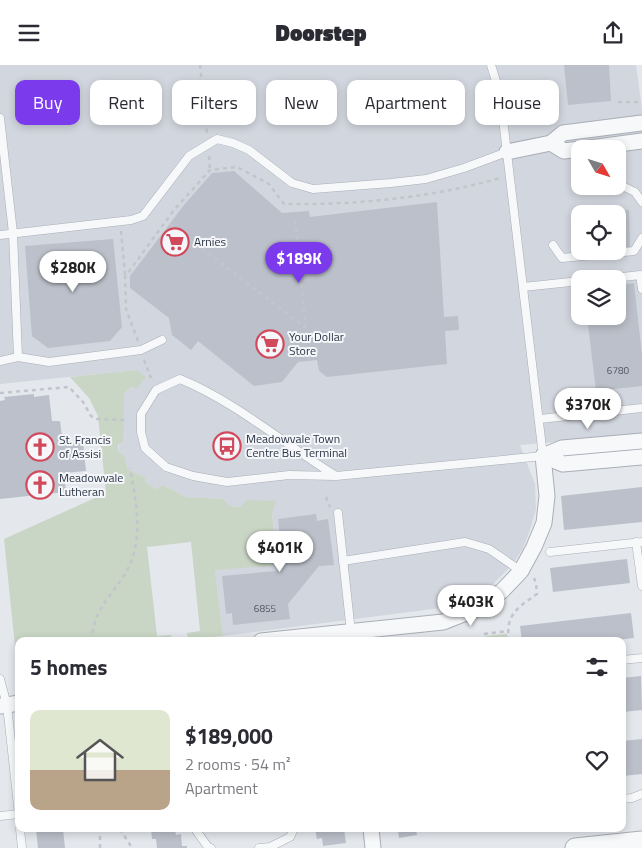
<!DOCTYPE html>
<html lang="en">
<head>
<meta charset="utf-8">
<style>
	body { margin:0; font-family:"Titillium Web",sans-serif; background:#f2f2f3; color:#2b2b33; height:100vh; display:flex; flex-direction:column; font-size:19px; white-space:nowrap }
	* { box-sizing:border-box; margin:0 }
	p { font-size:16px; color:#7c7c81 }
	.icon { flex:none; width:28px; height:28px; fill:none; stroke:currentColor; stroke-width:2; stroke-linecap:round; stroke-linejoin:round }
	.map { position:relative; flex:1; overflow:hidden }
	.panel { position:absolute; left:15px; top:572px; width:611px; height:195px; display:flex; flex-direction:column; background:#fff; border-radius:10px; box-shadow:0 2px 8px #0003 }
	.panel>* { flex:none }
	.guide { position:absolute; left:15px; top:15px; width:612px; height:45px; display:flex; gap:10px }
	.needle { width:32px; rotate:129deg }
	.fabs { position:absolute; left:571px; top:75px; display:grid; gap:10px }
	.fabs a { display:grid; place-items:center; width:55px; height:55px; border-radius:10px; background:#fff; box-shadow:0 2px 8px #0003; font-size:25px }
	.price { position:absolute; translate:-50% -42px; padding:0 11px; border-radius:18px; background:#fff; color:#222; font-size:16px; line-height:32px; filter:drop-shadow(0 1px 2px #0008) }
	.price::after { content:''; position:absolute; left:50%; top:30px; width:15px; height:11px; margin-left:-8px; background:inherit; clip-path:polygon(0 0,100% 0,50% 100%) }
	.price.current { background:#7c3aed; color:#fff }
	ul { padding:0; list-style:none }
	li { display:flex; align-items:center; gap:15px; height:125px; padding:0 15px }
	li span { display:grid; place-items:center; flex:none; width:140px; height:100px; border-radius:10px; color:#555 }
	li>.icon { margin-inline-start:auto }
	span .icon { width:60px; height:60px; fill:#fffc; stroke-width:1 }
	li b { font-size:21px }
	h2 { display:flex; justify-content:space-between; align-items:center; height:60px; padding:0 15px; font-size:21px }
	.pill { padding:0 18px; border-radius:10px; background:#fff; box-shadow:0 2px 8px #0003; font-size:18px; line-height:45px }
	.pill.current { background:#7c3aed; color:#fff }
	header { display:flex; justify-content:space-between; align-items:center; height:65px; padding:0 15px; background:#fff; font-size:22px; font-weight:800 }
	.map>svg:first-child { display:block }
	.built { fill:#d2d6de; fill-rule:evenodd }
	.green { fill:#c9d6c5 }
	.building { fill:#bbc0ca }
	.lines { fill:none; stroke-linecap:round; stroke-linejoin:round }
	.service-casing { stroke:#a9aeb7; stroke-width:9 }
	.minor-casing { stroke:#a9aeb7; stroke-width:17 }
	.tertiary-casing { stroke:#a9aeb7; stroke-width:21 }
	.path { stroke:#c2c5cb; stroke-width:2.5; stroke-dasharray:4 4; stroke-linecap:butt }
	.service { stroke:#f7f8fa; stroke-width:8 }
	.minor { stroke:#f7f8fa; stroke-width:15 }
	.tertiary { stroke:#f7f8fa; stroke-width:19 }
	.labels { text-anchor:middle; stroke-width:4; stroke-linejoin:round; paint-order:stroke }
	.number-label { font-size:10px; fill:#4f5766 }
	.poi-label { font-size:12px; fill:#2b3445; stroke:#f4f6f9; text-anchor:start }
</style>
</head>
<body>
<header><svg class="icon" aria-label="menu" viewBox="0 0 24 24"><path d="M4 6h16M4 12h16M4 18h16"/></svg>Doorstep<svg class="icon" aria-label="share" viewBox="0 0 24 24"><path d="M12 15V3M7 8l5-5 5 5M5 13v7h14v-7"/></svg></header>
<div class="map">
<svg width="642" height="783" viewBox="0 0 642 783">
	<rect width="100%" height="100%" fill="#e4e7ec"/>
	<path class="built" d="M0,0h636l6,44v326l-122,10 15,39 1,25 -6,21 -7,18 -10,16 -24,24 -33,18 -233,30 -8,-66 62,-12 -5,-45 -25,-13 -6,7 -11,-1 -8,-7 -36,-2 -24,-12 -5,4 -12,-7 1,-4 -20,-9 -1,-13 -7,-3 6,-59 7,-7 5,-17 -136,14zM580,84h38v37h-38zM580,149h38v37h-38zM580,214h38v37h-38z"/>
	<g class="green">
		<polygon points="136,305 146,312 137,323 131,322 124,329 123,377 118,379 118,387 125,391 127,404 146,413 145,417 157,424 162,420 186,432 223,434 230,441 240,442 247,435 276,436 272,448 277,493 272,501 215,505 223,571 188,574 187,568 200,566 191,477 147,482 157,571 171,570 172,576 19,576 19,620 4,474 106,428 98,351 89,333 70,312"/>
		<polygon points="507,569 508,576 486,576 486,571"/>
	</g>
	<g class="building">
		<polygon points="564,0 609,0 611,36 568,40"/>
		<polygon points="234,106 282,148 309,146 310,152 437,137 444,252 458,251 459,265 445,266 447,299 327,312 319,306 317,295 298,297 282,317 254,321 198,276 191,285 172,270 169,253 130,223 130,211 184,140 212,108"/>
		<polygon points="629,145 630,182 618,182 618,149 580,149 580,184 577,184 576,147"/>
		<polygon points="113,174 122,262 110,276 48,283 32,271 25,181"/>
		<polygon points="634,218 642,290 642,321 596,326 587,251 618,251 618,220"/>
		<polygon points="34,329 34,332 49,330 52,356 60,356 62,371 71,378 83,377 86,406 64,408 66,427 0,434 0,336 5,335 4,332"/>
		<polygon points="642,422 642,457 564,465 561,431"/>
		<polygon points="316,449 317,456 328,454 334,500 319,501 288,539 290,554 233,560 232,548 226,549 222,511 277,506 283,498 278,454"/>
		<polygon points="627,494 630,518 553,527 550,503"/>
		<polygon points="631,548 634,573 607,576 522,576 520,561"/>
		<polygon points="641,611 642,645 622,647 622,613"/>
		<polygon points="642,674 642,709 622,711 622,676"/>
		<polygon points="36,764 63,764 65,783 38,783"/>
		<polygon points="151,764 175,764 176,770 181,769 182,781 187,781 187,783 157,783 156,774 152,774"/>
		<polygon points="315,764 344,764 346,778 323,781 322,773 317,774"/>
		<polygon points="398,764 416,764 417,770 399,773"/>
	</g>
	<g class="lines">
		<g class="service-casing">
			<g id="service">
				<polyline points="0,53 13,168 18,292 0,296"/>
				<polyline points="618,119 635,127 642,137"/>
				<polyline points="0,170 131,155 143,151 189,91 217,74 233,78 249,85 292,118 313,124 391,118 426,114 464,103 507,87"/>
				<polyline points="553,180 562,193 634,186 642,173"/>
				<polyline points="606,214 640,210 642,224"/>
				<polyline points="523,222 580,216"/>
				<polyline points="18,292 49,297 141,285 162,275"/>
				<polyline points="540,354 642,343"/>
				<path d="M336,411c-52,-32 -100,-74 -156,-97l-24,11 -15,24v18l4,16 21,19 27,9 34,6 62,-7 47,1 207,-20 -43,-362 -9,-29"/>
				<polyline points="338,448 351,567"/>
				<polyline points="636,477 642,521"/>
				<polyline points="550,487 642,477"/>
				<polyline points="343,496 465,477 489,484 521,506"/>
				<polyline points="622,595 642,593"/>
				<polyline points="0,614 7,640 19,750"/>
				<polyline points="622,734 632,733 642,729"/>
				<polyline points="0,751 19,749"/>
				<polyline points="20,764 22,783"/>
				<polyline points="195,764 208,782 211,783"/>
				<polyline points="259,783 270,782 290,772 294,764"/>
			</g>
		</g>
		<g class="minor-casing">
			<g id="minor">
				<polyline points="551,78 564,86 580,84"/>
				<polyline points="582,84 642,76"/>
				<polyline points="507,87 551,78 563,68 642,58"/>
				<polyline points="543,391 563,399 642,392"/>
				<polyline points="543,391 562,383 642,376"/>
				<polyline points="261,576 443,557 476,544 502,526 521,506 534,482 544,458 547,431 543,391"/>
				<polyline points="0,641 19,638"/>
				<polyline points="371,764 373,783"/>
			</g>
		</g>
		<g class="tertiary-casing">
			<polyline id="tertiary" points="575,783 642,776"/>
		</g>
		<g class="path">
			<polyline points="200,0 207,68"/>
			<polyline points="618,37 642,37"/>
			<polyline points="209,91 210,105"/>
			<polyline points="295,155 309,296"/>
			<polyline points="170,159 306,263"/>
			<polyline points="121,166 125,210"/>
			<path d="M138,276l-12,-32 -1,-32 49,-67 36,-40 27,-3 32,17 15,20c73,1 146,-6 216,-26"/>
			<polyline points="144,295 151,313"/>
			<polyline points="0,328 69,322 83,337 91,351 96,354 128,355"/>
			<polyline points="326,432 330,442"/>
			<path d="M92,576c0,-38 32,-53 41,-85 9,-30 2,-58 -3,-88"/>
			<polyline points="484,576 483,569 508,566"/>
			<path d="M509,576c-4,-26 8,-33 28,-47l-1,-11 -2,-5"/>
			<polyline points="120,764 132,783"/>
			<polyline points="100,783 100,766 101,764"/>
		</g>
		<use href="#service" class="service"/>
		<use href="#minor" class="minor"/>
		<use href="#tertiary" class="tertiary"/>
	</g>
	<defs>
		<g id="supermarket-ring" transform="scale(1.4375)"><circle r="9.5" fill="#f4f6f9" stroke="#d1495b" stroke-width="1.5"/><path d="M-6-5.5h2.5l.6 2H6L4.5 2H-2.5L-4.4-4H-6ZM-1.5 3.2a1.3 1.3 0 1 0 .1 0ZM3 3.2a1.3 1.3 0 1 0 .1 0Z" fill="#d1495b"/></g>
		<g id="bus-ring" transform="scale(1.4375)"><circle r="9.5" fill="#f4f6f9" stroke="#d1495b" stroke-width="1.5"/><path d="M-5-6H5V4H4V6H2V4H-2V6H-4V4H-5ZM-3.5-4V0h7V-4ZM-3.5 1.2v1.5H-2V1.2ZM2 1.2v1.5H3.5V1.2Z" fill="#d1495b"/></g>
		<g id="church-ring" transform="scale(1.4375)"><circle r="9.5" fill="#f4f6f9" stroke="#d1495b" stroke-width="1.5"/><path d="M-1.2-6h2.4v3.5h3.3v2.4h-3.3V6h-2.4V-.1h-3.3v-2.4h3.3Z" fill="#d1495b"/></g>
	</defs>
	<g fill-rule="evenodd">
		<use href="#supermarket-ring" x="175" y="177"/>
		<use href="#supermarket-ring" x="270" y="279"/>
		<use href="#bus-ring" x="227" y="381"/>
		<use href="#church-ring" x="40" y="382"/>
		<use href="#church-ring" x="40" y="420"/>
	</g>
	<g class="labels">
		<g class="number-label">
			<text x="618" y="309">6780</text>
			<text x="265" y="547">6855</text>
		</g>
		<g class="poi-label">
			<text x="194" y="181">Arnies</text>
			<text x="289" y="276">Your Dollar<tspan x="289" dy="14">Store</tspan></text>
			<text x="246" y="378">Meadowvale Town<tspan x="246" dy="14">Centre Bus Terminal</tspan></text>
			<text x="59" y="379">St. Francis<tspan x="59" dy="14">of Assisi</tspan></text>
			<text x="59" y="417">Meadowvale<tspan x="59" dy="14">Lutheran</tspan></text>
		</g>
	</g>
</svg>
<div class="fabs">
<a><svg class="needle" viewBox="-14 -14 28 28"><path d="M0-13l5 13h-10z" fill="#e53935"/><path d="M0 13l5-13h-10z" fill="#7c7c81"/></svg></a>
<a><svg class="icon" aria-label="locate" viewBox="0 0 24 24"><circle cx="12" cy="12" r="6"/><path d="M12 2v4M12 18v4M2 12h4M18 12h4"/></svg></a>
<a><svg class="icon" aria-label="layers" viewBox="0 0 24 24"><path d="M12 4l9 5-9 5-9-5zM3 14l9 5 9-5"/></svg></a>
</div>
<b class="price current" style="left:299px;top:219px">$189K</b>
<b class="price" style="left:73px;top:228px">$280K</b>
<b class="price" style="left:588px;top:365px">$370K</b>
<b class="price" style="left:280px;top:508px">$401K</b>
<b class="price" style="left:471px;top:562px">$403K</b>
<div class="guide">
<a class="pill current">Buy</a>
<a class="pill">Rent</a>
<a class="pill">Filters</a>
<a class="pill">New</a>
<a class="pill">Apartment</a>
<a class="pill">House</a>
</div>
<section class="panel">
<h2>5 homes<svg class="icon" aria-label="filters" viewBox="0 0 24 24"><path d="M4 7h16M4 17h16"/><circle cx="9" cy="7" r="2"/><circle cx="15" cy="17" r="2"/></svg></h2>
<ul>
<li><span style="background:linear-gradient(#dfe7d0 60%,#b9a48a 0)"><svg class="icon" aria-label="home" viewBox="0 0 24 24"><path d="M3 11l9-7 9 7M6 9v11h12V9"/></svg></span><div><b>$189,000</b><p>2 rooms · 54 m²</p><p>Apartment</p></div><svg class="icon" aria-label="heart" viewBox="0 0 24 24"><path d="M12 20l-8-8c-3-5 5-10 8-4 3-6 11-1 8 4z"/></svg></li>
</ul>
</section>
</div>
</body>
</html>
